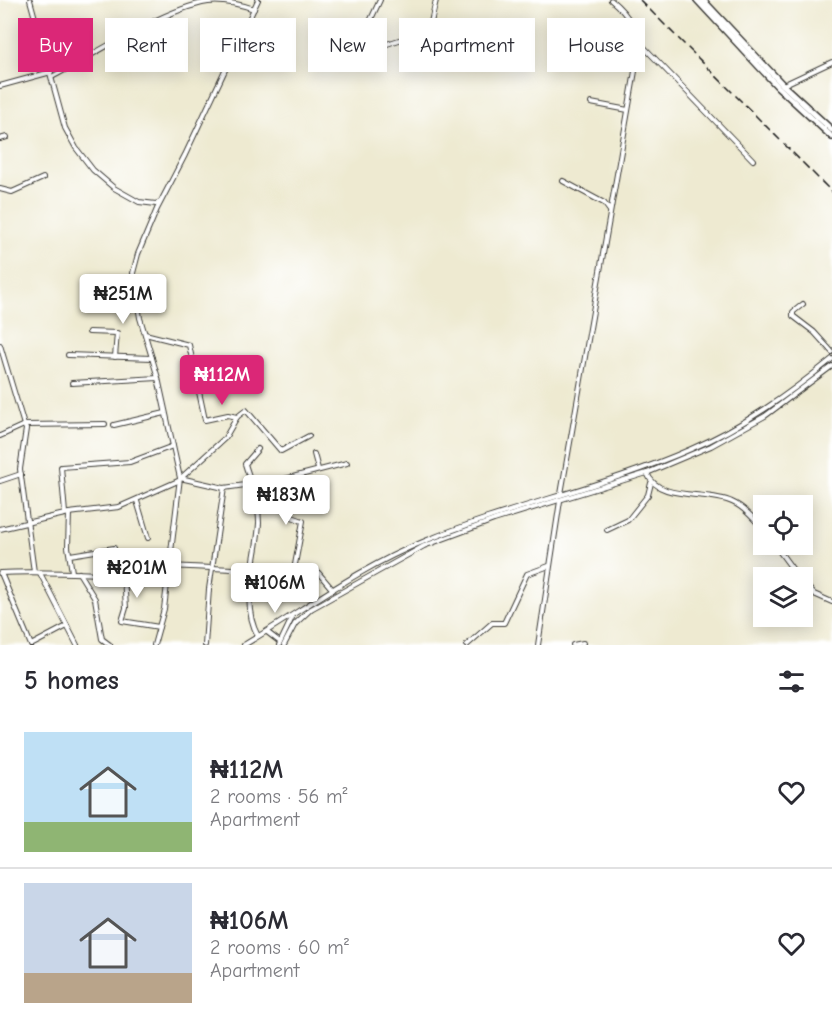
<!DOCTYPE html>
<html lang="en">
<head>
<meta charset="utf-8">
<style>
	body { margin:0; font-family:"Comic Neue",sans-serif; background:#f2f2f3; color:#2b2b33; height:100vh; display:flex; flex-direction:column; font-size:22px; white-space:nowrap }
	* { box-sizing:border-box; margin:0 }
	p { font-size:20px; color:#7c7c81 }
	.icon { flex:none; width:33px; height:33px; fill:none; stroke:currentColor; stroke-width:2; stroke-linecap:round; stroke-linejoin:round }
	.map { position:relative; height:645px; overflow:hidden }
	.drawer { display:flex; flex-direction:column; background:#fff; flex:1 }
	.drawer>* { flex:none }
	.top-card { position:absolute; left:18px; top:18px; width:796px; height:54px; display:flex; gap:12px }
	.tools { position:absolute; left:753px; top:495px; display:grid; gap:12px }
	.tools a { display:grid; place-items:center; width:60px; height:60px; border-radius:0px; background:#fff; box-shadow:0 3px 15px #0003; font-size:30px }
	.price { position:absolute; translate:-50% -51px; padding:0 14px; border-radius:6px; background:#fff; color:#222; font-size:20px; line-height:39px; filter:drop-shadow(0 2px 3px #0008) }
	.price::after { content:''; position:absolute; left:50%; top:36px; width:18px; height:14px; margin-left:-9px; background:inherit; clip-path:polygon(0 0,100% 0,50% 100%) }
	.price.active { background:#db2777; color:#fff }
	ul { padding:0; list-style:none }
	li { display:flex; align-items:center; gap:18px; height:150px; padding:0 24px }
	li+li { border-top:2px solid #e1e1e2 }
	li span { display:grid; place-items:center; flex:none; width:168px; height:120px; border-radius:0px; color:#555 }
	li>.icon { margin-inline-start:auto }
	span .icon { width:72px; height:72px; fill:#fffc; stroke-width:1 }
	li b { font-size:26px }
	h2 { display:flex; justify-content:space-between; align-items:center; height:72px; padding:0 24px; font-size:26px }
	.chip { padding:0 21px; border-radius:0px; background:#fff; box-shadow:0 3px 15px #0003; font-size:21px; line-height:54px }
	.chip.active { background:#db2777; color:#fff }
	.map>svg:first-child { display:block }
	.lines { fill:none; stroke-linecap:round; stroke-linejoin:round }
	.minor-casing { stroke:#3c3b37; stroke-width:6 }
	.primary-casing { stroke:#3c3b37; stroke-width:8 }
	.minor { stroke:#fff; stroke-width:4 }
	.primary { stroke:#fff; stroke-width:5 }
	.rail { stroke:#1c1c1c; stroke-width:1.5; stroke-dasharray:9 4.5; stroke-linecap:butt }
</style>
</head>
<body>
<div class="map">
<svg width="832" height="645" viewBox="0 0 832 645">
	<rect width="100%" height="100%" fill="#fff"/>
	<filter id="ink" filterUnits="userSpaceOnUse"><feTurbulence type="fractalNoise" baseFrequency=".0167" numOctaves="2"/><feDisplacementMap in="SourceGraphic" scale="12" xChannelSelector="R" yChannelSelector="G"/><feConvolveMatrix kernelMatrix="1 2 1 2 8 2 1 2 1" color-interpolation-filters="sRGB"/></filter>
	<filter id="wash" filterUnits="userSpaceOnUse"><feTurbulence type="fractalNoise" baseFrequency=".008" numOctaves="4" result="noise"/><feDisplacementMap in="SourceGraphic" scale="24" xChannelSelector="R" yChannelSelector="G"/><feGaussianBlur stdDeviation="1.35" result="paint"/><feColorMatrix in="noise" values="0 0 0 0 0 0 0 0 0 0 0 0 0 0 0 0 0 1.4 0 .05"/><feComposite in="paint" operator="in"/></filter>
	<g filter="url(#wash)">
		<rect width="100%" height="100%" fill="#eeead1"/>
	</g>
	<g filter="url(#ink)">
		<g class="lines">
			<g class="minor-casing">
				<g id="minor">
					<polyline points="30,0 65,128 76,148 93,170 114,188 139,202 156,204 160,202"/>
					<polyline points="380,0 364,34 384,45 426,31 430,27 436,0"/>
					<polyline points="639,42 753,160"/>
					<path d="M52,77c41,-22 112,-68 156,-75 16,-2 31,2 46,7"/>
					<polyline points="783,85 832,62"/>
					<polyline points="0,86 51,72"/>
					<polyline points="591,103 628,110"/>
					<polyline points="0,139 7,137"/>
					<polyline points="563,181 604,203 610,211"/>
					<polyline points="0,189 12,192 43,178"/>
					<polyline points="803,304 793,312 793,316 814,332 832,352"/>
					<polyline points="89,332 117,333 115,357"/>
					<polyline points="145,334 189,345 205,420 228,415 237,417"/>
					<polyline points="0,345 24,425 105,424"/>
					<polyline points="68,355 152,358"/>
					<polyline points="72,383 158,378"/>
					<polyline points="114,425 165,413"/>
					<polyline points="0,436 24,425 26,429 20,469 34,572"/>
					<polyline points="314,454 318,469"/>
					<path d="M647,473c11,29 60,17 85,29 12,5 23,18 32,28"/>
					<polyline points="182,477 225,438 237,417 246,410 281,451 309,436"/>
					<polyline points="180,478 224,488 281,480 347,463"/>
					<polyline points="281,480 292,517 303,521 294,570"/>
					<polyline points="0,481 21,474"/>
					<path d="M561,494l77,-440c0,-24 -9,-39 -27,-54"/>
					<polyline points="137,501 148,538"/>
					<polyline points="65,513 61,467 130,462 173,446"/>
					<polyline points="69,513 68,547 72,572"/>
					<polyline points="0,529 69,513 119,507 178,481"/>
					<polyline points="607,530 628,520 648,495 651,483"/>
					<polyline points="774,544 799,578"/>
					<polyline points="70,555 114,548"/>
					<polyline points="169,566 254,570 316,570 333,590"/>
					<path d="M0,573c56,-3 112,3 169,3"/>
					<polyline points="1,573 31,645"/>
					<polyline points="40,573 77,645"/>
					<polyline points="79,573 95,599 102,639 110,645"/>
					<polyline points="124,576 126,608 122,621 159,627"/>
					<polyline points="802,581 814,594 832,602"/>
					<polyline points="267,632 280,642"/>
					<path d="M258,636c-19,-34 -1,-75 1,-113 0,-20 -8,-40 -14,-59l13,-15"/>
					<polyline points="31,645 67,626"/>
					<polyline points="154,645 164,609 180,478 158,378 140,318 133,273 138,254 157,209 185,155 258,0"/>
					<polyline points="205,645 209,589 224,488"/>
					<path d="M244,645c59,-35 116,-78 181,-104 87,-36 180,-54 266,-92 52,-22 98,-55 141,-90"/>
					<polyline points="279,645 292,618"/>
					<polyline points="284,645 295,624 311,609 424,546 494,520 647,473 711,446 765,416 832,366"/>
					<polyline points="467,645 492,623 504,623 527,574 549,566"/>
					<polyline points="538,645 560,501"/>
					<polyline points="573,645 583,643"/>
				</g>
			</g>
			<g class="primary-casing">
				<g id="primary">
					<polyline points="697,0 778,87 832,137"/>
					<polyline points="703,0 783,85 832,130"/>
				</g>
			</g>
			<use href="#minor" class="minor"/>
			<use href="#primary" class="primary"/>
			<polyline class="rail" points="640,0 832,192"/>
		</g>
	</g>
</svg>
<div class="tools">
<a><svg class="icon" aria-label="locate" viewBox="0 0 24 24"><circle cx="12" cy="12" r="6"/><path d="M12 2v4M12 18v4M2 12h4M18 12h4"/></svg></a>
<a><svg class="icon" aria-label="layers" viewBox="0 0 24 24"><path d="M12 4l9 5-9 5-9-5zM3 14l9 5 9-5"/></svg></a>
</div>
<b class="price" style="left:123px;top:325px">₦251M</b>
<b class="price active" style="left:222px;top:406px">₦112M</b>
<b class="price" style="left:286px;top:526px">₦183M</b>
<b class="price" style="left:137px;top:599px">₦201M</b>
<b class="price" style="left:275px;top:614px">₦106M</b>
<div class="top-card">
<a class="chip active">Buy</a>
<a class="chip">Rent</a>
<a class="chip">Filters</a>
<a class="chip">New</a>
<a class="chip">Apartment</a>
<a class="chip">House</a>
</div>
</div>
<section class="drawer">
<h2>5 homes<svg class="icon" aria-label="filters" viewBox="0 0 24 24"><path d="M4 7h16M4 17h16"/><circle cx="9" cy="7" r="2"/><circle cx="15" cy="17" r="2"/></svg></h2>
<ul>
<li><span style="background:linear-gradient(#bfe0f5 75%,#8fb573 0)"><svg class="icon" aria-label="home" viewBox="0 0 24 24"><path d="M3 11l9-7 9 7M6 9v11h12V9"/></svg></span><div><b>₦112M</b><p>2 rooms · 56 m²</p><p>Apartment</p></div><svg class="icon" aria-label="heart" viewBox="0 0 24 24"><path d="M12 20l-8-8c-3-5 5-10 8-4 3-6 11-1 8 4z"/></svg></li>
<li><span style="background:linear-gradient(#c9d6e8 75%,#b9a48a 0)"><svg class="icon" aria-label="home" viewBox="0 0 24 24"><path d="M3 11l9-7 9 7M6 9v11h12V9"/></svg></span><div><b>₦106M</b><p>2 rooms · 60 m²</p><p>Apartment</p></div><svg class="icon" aria-label="heart" viewBox="0 0 24 24"><path d="M12 20l-8-8c-3-5 5-10 8-4 3-6 11-1 8 4z"/></svg></li>
</ul>
</section>
</body>
</html>
